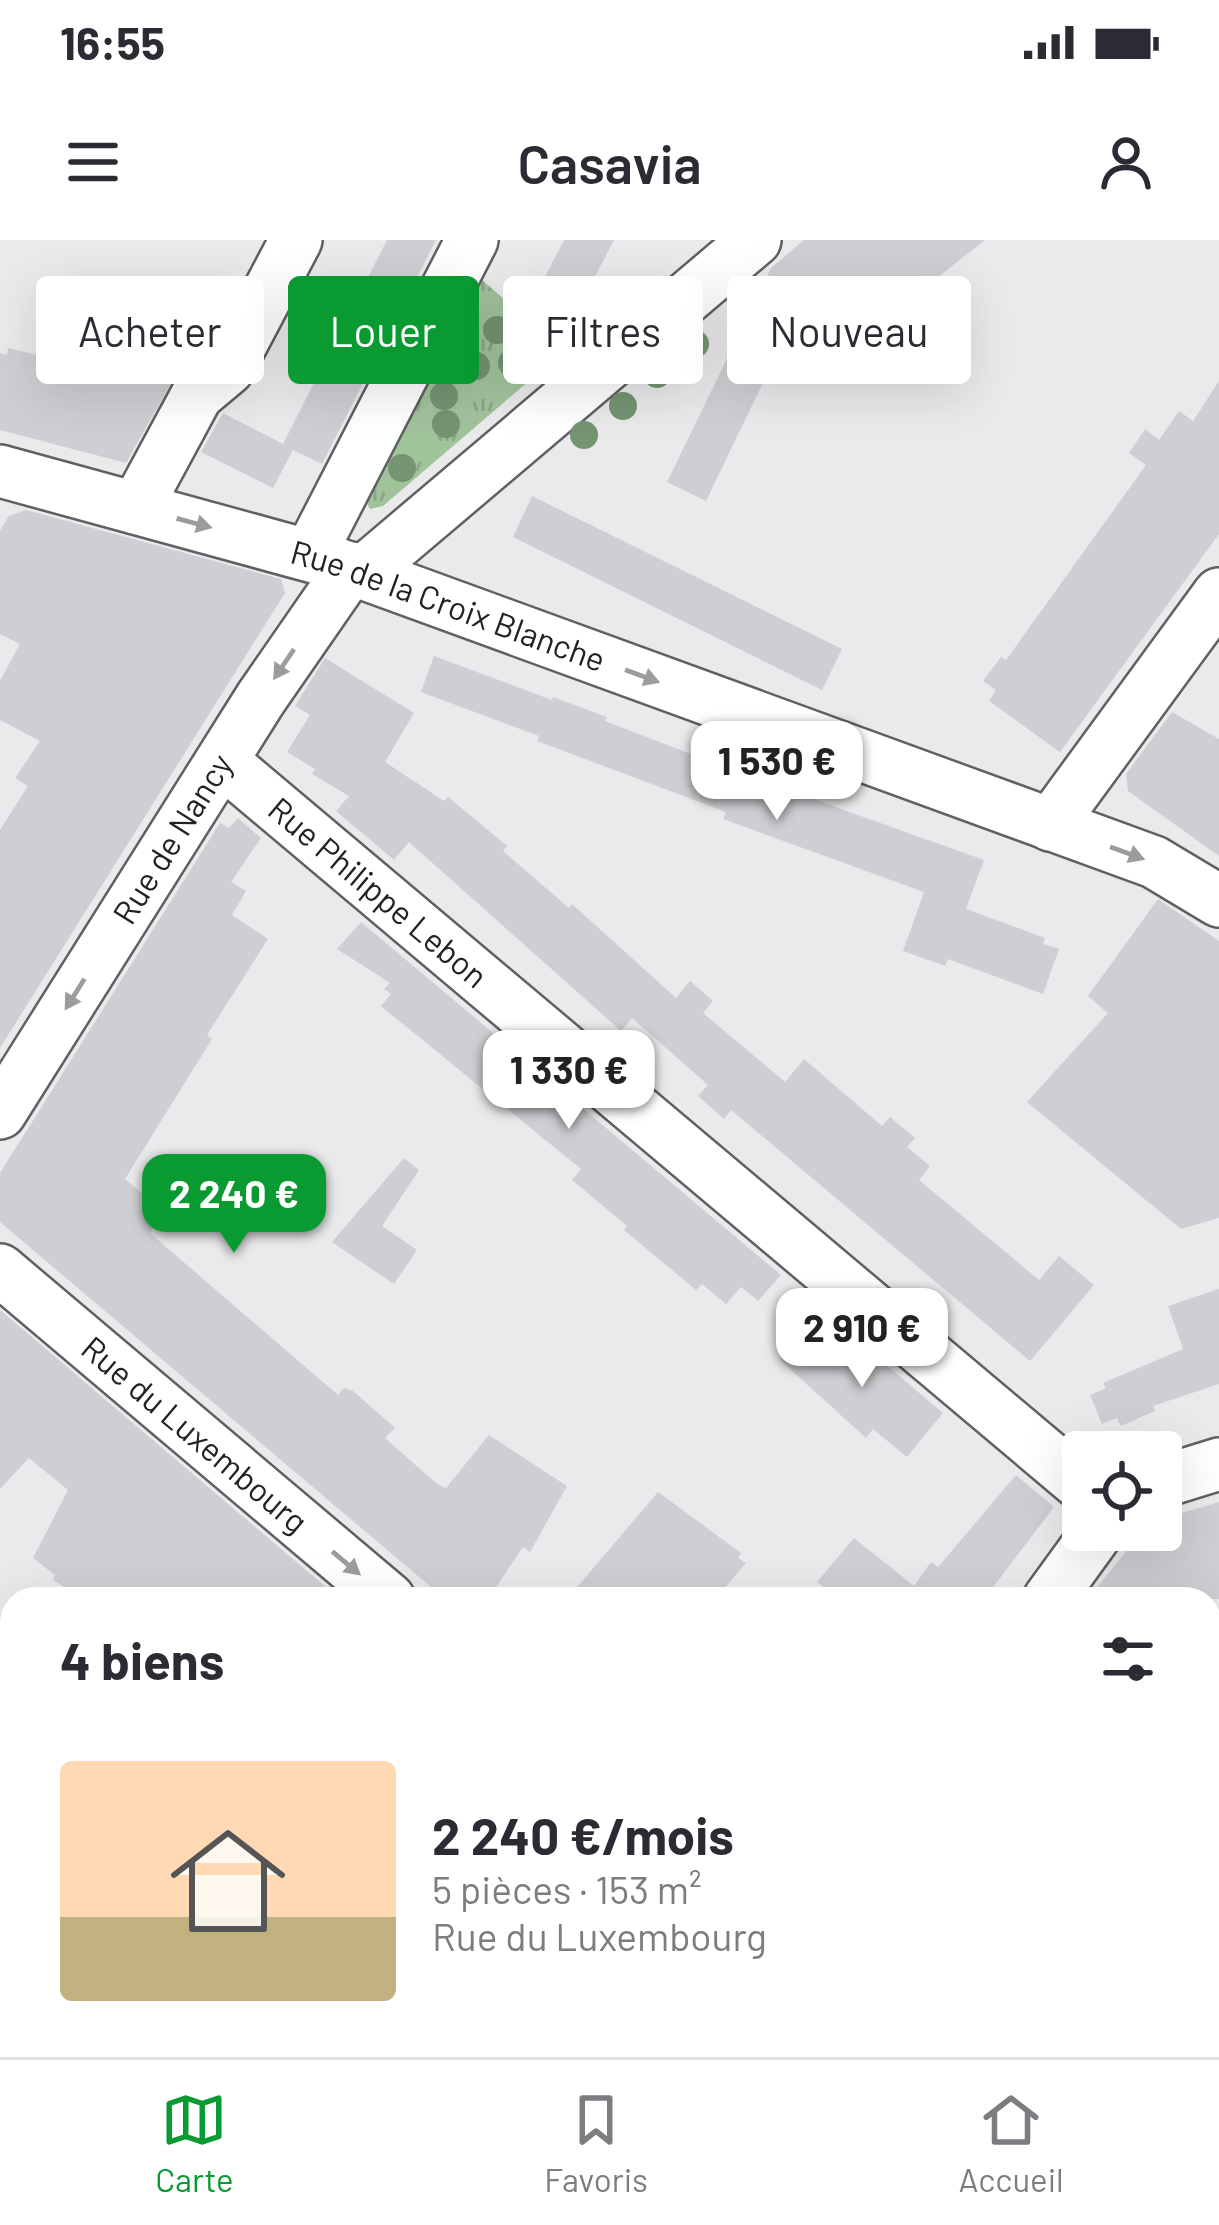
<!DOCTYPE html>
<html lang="fr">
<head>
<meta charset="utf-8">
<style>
	body { margin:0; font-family:Barlow,sans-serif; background:#f7f7f7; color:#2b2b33; height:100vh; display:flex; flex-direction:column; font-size:45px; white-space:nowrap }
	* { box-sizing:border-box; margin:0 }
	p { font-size:39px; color:#7c7c81 }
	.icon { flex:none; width:66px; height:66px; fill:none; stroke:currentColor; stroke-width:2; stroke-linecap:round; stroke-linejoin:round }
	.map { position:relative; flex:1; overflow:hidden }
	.sheet { position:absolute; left:0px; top:1347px; width:1221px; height:471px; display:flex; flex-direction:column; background:#fff; border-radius:36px 36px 0 0; box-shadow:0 12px 48px #0002 }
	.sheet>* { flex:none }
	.guide { position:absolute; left:36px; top:36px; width:1149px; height:108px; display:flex; gap:24px }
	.controls { position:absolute; left:1062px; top:1191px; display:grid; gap:24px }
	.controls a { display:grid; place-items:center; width:120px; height:120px; border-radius:12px; background:#fff; box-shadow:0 12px 48px #0002; font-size:60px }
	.price { position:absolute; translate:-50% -102px; padding:0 27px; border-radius:24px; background:#fff; color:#222; font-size:39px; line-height:78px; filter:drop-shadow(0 3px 6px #0008) }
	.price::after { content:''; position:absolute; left:50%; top:72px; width:36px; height:27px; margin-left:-18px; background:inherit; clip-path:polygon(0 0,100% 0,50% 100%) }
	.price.current { background:#099a32; color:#fff }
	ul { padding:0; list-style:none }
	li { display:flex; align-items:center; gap:36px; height:300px; padding:0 60px }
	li+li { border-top:3px solid #e1e1e2 }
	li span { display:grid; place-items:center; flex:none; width:336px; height:240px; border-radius:12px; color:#555 }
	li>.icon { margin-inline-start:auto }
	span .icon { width:144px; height:144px; fill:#fffc; stroke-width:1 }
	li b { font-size:51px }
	h2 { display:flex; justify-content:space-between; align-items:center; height:144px; padding:0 60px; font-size:51px }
	.chip { padding:0 42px; border-radius:12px; background:#fff; box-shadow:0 12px 48px #0002; font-size:42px; line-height:108px }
	.chip.current { background:#099a32; color:#fff }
	.status { display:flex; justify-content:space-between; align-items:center; height:84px; padding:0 60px; background:#fff; direction:ltr }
	.status svg { height:33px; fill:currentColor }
	header { display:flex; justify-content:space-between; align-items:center; height:156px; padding:0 60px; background:#fff; font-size:54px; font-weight:600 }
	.tab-bar { display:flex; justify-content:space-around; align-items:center; height:168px; border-top:3px solid #e1e1e2; background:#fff; font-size:33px; color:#7c7c81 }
	.tab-bar a { display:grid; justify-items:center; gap:6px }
	.tab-bar .current { color:#099a32 }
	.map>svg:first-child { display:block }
	.grass { fill:url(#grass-tufts) }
	.building { fill:#cecfd2 }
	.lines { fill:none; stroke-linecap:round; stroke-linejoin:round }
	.minor-casing { stroke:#5f6062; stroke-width:56 }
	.minor { stroke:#fff; stroke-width:51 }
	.tree { fill:#749472 }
	.oneway { fill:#9c9c9c }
	.labels { text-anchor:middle; stroke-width:12; stroke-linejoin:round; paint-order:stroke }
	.street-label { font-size:33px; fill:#222223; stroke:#fff }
</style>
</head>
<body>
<div class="status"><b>16:55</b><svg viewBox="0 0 49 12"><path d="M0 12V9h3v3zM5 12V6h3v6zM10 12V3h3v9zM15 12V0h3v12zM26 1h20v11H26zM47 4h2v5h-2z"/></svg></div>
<header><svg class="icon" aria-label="menu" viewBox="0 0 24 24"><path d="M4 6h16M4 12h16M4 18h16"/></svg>Casavia<svg class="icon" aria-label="person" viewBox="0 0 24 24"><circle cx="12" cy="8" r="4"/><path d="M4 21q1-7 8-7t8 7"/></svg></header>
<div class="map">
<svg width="1219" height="1817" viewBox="0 0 1219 1817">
	<defs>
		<pattern id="grass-tufts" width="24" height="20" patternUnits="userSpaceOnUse" patternTransform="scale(3)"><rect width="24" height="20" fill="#a1c39c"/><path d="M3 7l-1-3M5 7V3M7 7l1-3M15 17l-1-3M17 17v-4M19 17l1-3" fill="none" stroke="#8aa786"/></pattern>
	</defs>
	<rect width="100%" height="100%" fill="#eaeaed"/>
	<polygon class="grass" points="474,33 564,111 383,266 370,269 362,255"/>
	<g class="building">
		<polygon points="387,0 436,0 322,224 293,210 273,248 201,212 223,173 283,204"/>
		<polygon points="564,0 614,0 573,79 533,60"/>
		<polygon points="804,0 985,0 896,70 882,52 846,82 812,41 706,261 667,242 771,28"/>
		<polygon points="8,108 79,125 80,120 108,126 109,121 175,136 126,223 0,190 0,113 7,115"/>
		<polygon points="1219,141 1219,294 1060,512 989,461 996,450 983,441 1001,417 1006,420 1146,225 1129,213 1145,189 1159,200 1179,171 1193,181"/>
		<polygon points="532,256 842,409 822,450 513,297"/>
		<polygon points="26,270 281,339 285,353 0,808 0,590 28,546 15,538 40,501 0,480 0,441 20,404 0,394 0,291 9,276"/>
		<polygon points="434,416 552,460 553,457 607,477 605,481 740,533 984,620 966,669 1045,698 1043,704 1059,709 1043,754 948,719 945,726 903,711 924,652 723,579 726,572 537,501 539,496 421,452"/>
		<polygon points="325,418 414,473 385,522 444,561 448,557 507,606 503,611 569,668 572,664 676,758 690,741 713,761 703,773 785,842 804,819 882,886 890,877 915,898 907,907 930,926 919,940 1039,1040 1059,1016 1094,1045 1030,1121 731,870 724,879 698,856 708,845 632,778 621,791 409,602 394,620 336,571 349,556 312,534 315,529 287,512 310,475 295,466"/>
		<polygon points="1172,472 1219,499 1219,616 1128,551 1126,534"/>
		<polygon points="238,578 261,598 231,642 246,651 232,675 268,699 207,795 212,799 125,939 154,963 151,994 338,1155 344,1148 353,1151 395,1188 385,1198 437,1244 446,1248 489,1195 567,1246 530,1312 523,1307 488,1359 445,1359 0,982 0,933 220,583 229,588"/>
		<polygon points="1158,659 1219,701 1219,978 1181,989 1027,862 1108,773 1088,756"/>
		<polygon points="361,682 781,1035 758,1061 741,1047 726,1064 702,1044 696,1050 624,990 627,986 572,940 581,929 381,766 391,754 384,749 390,743 337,709"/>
		<polygon points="404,918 419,930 382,986 417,1010 394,1044 332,1002"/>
		<polygon points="1219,1049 1219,1144 1153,1166 1155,1171 1121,1186 1117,1178 1102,1184 1090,1155 1106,1148 1103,1143 1183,1109 1168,1066"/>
		<polygon points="0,1070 181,1224 340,1359 232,1359 220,1349 212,1359 84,1359 53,1340 55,1335 33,1318 68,1250 29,1218 0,1249"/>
		<polygon points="811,1083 848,1114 859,1102 943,1173 907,1217 873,1189 866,1198 780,1120"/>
		<polygon points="1016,1235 1054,1267 984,1359 839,1359 817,1342 854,1298 914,1346 931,1322 938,1327"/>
		<polygon points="658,1252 741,1313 738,1318 746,1323 715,1359 567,1359"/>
		<polygon points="1219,1262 1219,1359 1088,1359 1143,1290 1169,1290 1165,1278"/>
	</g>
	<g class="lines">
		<g class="minor-casing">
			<g id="minor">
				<path id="s1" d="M0,231l332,91 822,300 65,39"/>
				<polyline points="136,268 197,155 228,129 296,0"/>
				<polyline points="310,314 472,0"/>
				<polyline points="362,333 755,0"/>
				<path id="s2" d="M222,521l861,725"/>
				<polyline points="1050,585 1219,354"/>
				<path id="s3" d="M0,873l261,-415 90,-130"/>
				<path id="s4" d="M0,1030l389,329"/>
				<polyline points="1161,1242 1219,1224"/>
				<polyline points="1049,1359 1099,1290"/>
				<polyline points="0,1546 12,1552"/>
				<polyline points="1209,1586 1219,1593"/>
				<polyline points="0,1632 12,1609"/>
				<polyline points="493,1806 509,1817"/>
				<polyline points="1107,1806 1124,1817"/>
				<polyline points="697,1817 706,1806"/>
			</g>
		</g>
		<use href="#minor" class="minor"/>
	</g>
	<g class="tree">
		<circle cx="497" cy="90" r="14"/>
		<circle cx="695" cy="104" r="14"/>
		<circle cx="512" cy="123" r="14"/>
		<circle cx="476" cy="126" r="14"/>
		<circle cx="657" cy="134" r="14"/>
		<circle cx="444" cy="156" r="14"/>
		<circle cx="623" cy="166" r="14"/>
		<circle cx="446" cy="184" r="14"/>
		<circle cx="584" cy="195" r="14"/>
		<circle cx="402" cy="228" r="14"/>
	</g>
	<defs><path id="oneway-solid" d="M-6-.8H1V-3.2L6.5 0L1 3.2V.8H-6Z" transform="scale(3)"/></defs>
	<g class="oneway">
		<use href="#oneway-solid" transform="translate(194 283) rotate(15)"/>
		<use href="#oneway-solid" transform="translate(284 424) rotate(124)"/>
		<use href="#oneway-solid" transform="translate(642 436) rotate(20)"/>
		<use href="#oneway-solid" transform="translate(1127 613) rotate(20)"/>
		<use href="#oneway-solid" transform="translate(75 754) rotate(122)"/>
		<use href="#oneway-solid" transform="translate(346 1323) rotate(40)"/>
	</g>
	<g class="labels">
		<g class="street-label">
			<text dy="12" stroke="none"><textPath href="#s1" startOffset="468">Rue de la Croix Blanche</textPath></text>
			<text dy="12" stroke="none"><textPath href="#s3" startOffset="324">Rue de Nancy</textPath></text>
			<text dy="12" stroke="none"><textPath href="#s2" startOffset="204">Rue Philippe Lebon</textPath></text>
			<text dy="12" stroke="none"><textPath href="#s4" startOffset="255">Rue du Luxembourg</textPath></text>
		</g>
	</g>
</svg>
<div class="controls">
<a><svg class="icon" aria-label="locate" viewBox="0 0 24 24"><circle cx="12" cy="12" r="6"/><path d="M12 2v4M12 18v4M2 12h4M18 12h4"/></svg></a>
</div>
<b class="price" style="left:777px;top:583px">1 530 €</b>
<b class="price" style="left:569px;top:892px">1 330 €</b>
<b class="price current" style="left:234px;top:1016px">2 240 €</b>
<b class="price" style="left:862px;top:1150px">2 910 €</b>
<div class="guide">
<a class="chip">Acheter</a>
<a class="chip current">Louer</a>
<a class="chip">Filtres</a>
<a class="chip">Nouveau</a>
</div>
<section class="sheet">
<h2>4 biens<svg class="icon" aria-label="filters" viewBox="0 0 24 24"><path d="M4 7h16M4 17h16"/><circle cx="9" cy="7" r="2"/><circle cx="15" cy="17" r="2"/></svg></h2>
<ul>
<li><span style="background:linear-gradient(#ffd9b3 65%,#c2b280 0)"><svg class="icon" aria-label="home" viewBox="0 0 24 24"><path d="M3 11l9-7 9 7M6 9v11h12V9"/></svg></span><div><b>2 240 €/mois</b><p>5 pièces · 153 m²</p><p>Rue du Luxembourg</p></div></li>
</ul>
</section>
</div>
<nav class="tab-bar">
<a class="current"><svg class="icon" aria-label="map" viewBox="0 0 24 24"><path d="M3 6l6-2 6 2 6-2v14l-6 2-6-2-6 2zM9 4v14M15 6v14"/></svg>Carte</a>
<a><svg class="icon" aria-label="saved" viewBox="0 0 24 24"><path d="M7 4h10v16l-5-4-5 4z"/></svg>Favoris</a>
<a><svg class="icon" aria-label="home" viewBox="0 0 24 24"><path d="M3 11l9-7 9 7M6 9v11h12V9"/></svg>Accueil</a>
</nav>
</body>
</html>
